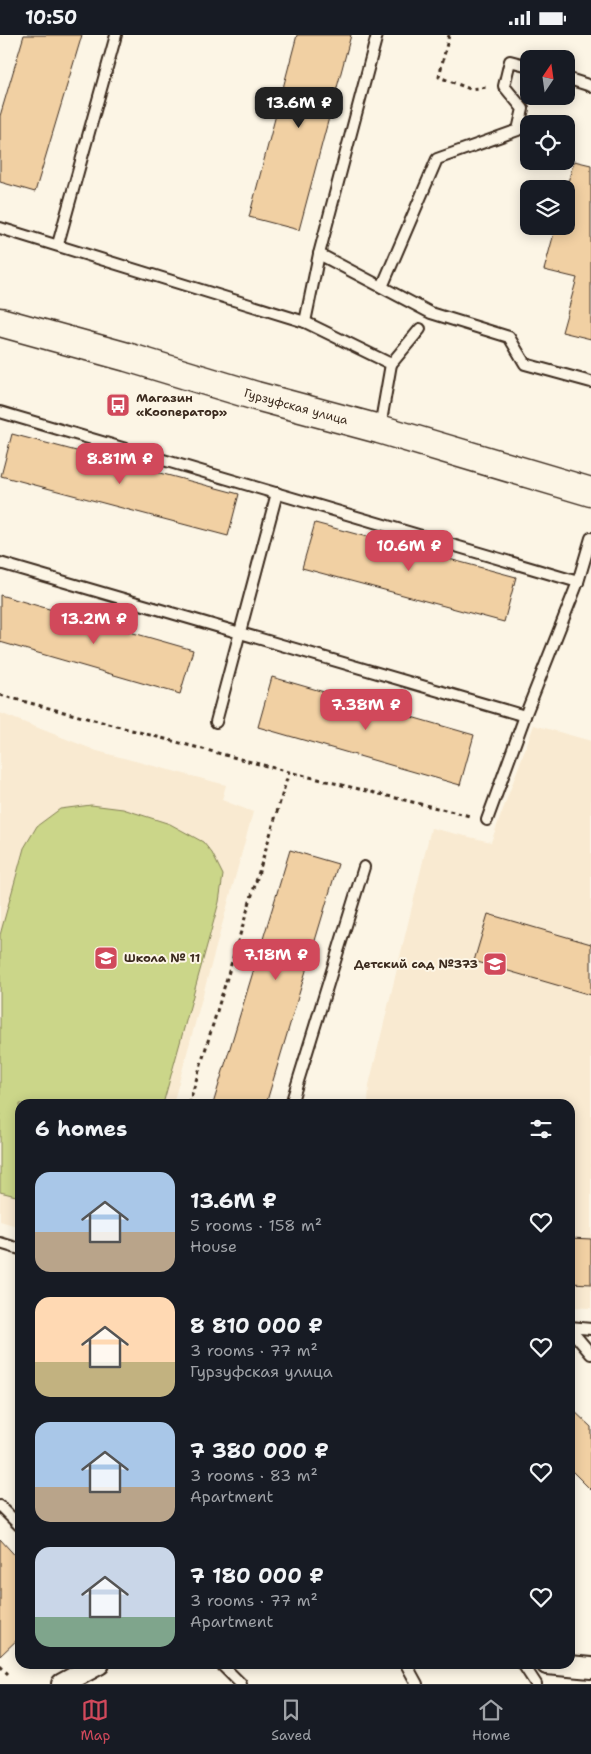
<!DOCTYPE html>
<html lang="en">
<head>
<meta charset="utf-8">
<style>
	body { margin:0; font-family:"Shantell Sans",sans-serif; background:#20242c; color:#f1f3f6; height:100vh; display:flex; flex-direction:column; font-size:19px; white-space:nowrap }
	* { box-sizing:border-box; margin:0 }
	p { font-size:16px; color:#9ea1a6 }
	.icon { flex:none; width:28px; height:28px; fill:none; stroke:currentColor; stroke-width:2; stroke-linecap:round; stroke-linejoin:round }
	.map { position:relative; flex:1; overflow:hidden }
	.details { position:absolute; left:15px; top:1064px; width:560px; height:570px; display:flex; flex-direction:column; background:#171b24; border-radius:15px; box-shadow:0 2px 12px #0003 }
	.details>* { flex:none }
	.needle { width:32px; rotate:13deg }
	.tools { position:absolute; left:520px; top:15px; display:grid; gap:10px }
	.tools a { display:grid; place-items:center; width:55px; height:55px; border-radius:10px; background:#171b24; box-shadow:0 2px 12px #0003; font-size:25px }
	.price { position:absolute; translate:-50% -42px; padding:0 11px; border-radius:10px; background:#d1495b; color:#fff; font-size:16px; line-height:32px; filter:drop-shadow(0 1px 2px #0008) }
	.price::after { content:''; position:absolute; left:50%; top:30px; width:15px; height:11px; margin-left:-8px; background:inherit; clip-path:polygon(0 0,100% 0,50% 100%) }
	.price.current { background:#222; color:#fff }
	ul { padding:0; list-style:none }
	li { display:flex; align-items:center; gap:15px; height:125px; padding:0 20px }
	li span { display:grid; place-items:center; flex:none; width:140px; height:100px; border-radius:15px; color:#555 }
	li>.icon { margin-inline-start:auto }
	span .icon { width:60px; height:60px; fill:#fffc; stroke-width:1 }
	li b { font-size:21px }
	h2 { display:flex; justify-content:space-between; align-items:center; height:60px; padding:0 20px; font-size:21px }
	.status { display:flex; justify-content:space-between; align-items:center; height:35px; padding:0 25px; background:#171b24; direction:ltr }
	.status svg { height:14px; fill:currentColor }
	.dock { display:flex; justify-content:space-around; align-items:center; height:70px; border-top:1px solid #363941; background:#171b24; font-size:14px; color:#9ea1a6 }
	.dock a { display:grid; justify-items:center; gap:2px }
	.dock .current { color:#d1495b }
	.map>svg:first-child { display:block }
	.built { fill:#f9ead1 }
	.green { fill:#cbd689; stroke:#838054 }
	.building { fill:#f1d0a3; stroke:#3b2a1e }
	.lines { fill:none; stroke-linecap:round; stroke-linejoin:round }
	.lane-casing { stroke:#3b2a1e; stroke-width:14 }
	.street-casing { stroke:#3b2a1e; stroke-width:24 }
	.primary-casing { stroke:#3b2a1e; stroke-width:31 }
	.path { stroke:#3b2a1e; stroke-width:3; stroke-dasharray:4 4; stroke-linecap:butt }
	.lane { stroke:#fcf5e5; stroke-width:10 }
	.street { stroke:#fcf5e5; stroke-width:20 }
	.primary { stroke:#fcf5e5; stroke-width:28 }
	.labels { text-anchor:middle; stroke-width:4; stroke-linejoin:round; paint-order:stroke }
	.poi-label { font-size:12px; font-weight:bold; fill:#3b2a1e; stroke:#fcf5e5; text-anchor:start }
	.street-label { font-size:12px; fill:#3b2a1e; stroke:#fcf5e5 }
</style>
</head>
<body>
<div class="status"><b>10:50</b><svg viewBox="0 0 49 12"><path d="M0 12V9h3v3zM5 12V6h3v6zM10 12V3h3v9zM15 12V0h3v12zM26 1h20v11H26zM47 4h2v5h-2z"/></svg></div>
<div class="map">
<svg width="591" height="1649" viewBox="0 0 591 1649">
	<rect width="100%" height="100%" fill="#fcf5e5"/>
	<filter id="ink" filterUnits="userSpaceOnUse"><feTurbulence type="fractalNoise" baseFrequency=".02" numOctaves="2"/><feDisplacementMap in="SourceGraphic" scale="10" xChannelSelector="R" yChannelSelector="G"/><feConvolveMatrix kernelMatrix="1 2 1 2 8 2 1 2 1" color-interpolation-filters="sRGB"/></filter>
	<g filter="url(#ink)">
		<g class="built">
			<polygon points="0,678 97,716 226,750 222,765 253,777 173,1069 20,1069 20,1192 0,1186"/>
			<polygon points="534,690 591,706 591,1273 570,1272 570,1069 368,1069 369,1050 431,793 491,807"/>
		</g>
		<polygon class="green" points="91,770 123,774 170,789 203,807 212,818 223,840 219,867 163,1069 20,1069 20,1162 0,1157 0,900 24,813 37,791 60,774"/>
		<g class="building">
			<polygon points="24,0 82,0 35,157 0,147 0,81"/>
			<polygon points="297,0 351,0 299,195 249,182"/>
			<polygon points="574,126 591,130 591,304 562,297 577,243 544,235 556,191 566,191 566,154"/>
			<polygon points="12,399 239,459 228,501 1,441"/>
			<polygon points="315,488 516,542 504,587 302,533"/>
			<polygon points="0,560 193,615 180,659 0,607"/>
			<polygon points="272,642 474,700 460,750 258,692"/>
			<polygon points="290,815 338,829 266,1069 213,1069"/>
			<polygon points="488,879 591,909 591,960 474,926"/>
			<polygon points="570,1203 591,1204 591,1249 570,1248"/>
			<polygon points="570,1372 591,1392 591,1455 570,1434"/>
			<polygon points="0,1504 20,1526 20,1602 0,1621"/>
		</g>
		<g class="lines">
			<g class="lane-casing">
				<g id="lane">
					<polyline points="566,43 591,51"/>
					<polyline points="0,193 305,287 391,329 380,392"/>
					<polyline points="58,209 116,0"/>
					<polyline points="319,219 431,278 509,302 525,329 591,347"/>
					<polyline points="382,252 437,124 518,95 523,74 504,51 510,26 529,31"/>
					<polyline points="305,287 319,219 377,0"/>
					<polyline points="391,329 420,294"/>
					<polyline points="0,377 578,547"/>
					<polyline points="0,528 525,681"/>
					<polyline points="216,687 277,458"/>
					<polyline points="487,785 525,681 578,547 591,503"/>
					<polyline points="291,1069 364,832"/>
					<polyline points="0,1208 20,1214"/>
					<polyline points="570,1292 591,1294"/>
					<polyline points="570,1294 591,1319"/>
					<polyline points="0,1471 20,1491"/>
					<polyline points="221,1629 241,1649"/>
					<polyline points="406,1629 417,1649"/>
					<polyline points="523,1629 536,1649"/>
				</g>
			</g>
			<g class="street-casing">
				<g id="street">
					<polyline points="547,1629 591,1633"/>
					<polyline points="62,1649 99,1629"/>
				</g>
			</g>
			<g class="primary-casing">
				<g id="primary">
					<path id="s1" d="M0,287l127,35 129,39 123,33 212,63"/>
				</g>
			</g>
			<g class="path">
				<polyline points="449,0 439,42 470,54 488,52"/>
				<polyline points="0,660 289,737 470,781"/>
				<polyline points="189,1069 289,737"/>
				<polyline points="0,1631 8,1639"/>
			</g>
			<use href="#lane" class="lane"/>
			<use href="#street" class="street"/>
			<use href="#primary" class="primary"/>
		</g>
	</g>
	<defs>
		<g id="bus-square" transform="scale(1.25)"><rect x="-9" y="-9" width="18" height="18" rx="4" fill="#d1495b" stroke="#fcf5e5"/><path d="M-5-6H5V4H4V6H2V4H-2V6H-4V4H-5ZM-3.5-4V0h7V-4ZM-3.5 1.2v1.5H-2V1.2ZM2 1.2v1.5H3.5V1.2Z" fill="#fff"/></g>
		<g id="school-square" transform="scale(1.25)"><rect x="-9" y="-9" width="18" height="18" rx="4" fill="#d1495b" stroke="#fcf5e5"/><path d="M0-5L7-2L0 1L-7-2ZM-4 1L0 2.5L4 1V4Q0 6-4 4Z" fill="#fff"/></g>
	</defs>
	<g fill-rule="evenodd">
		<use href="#bus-square" x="118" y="370"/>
		<use href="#school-square" x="106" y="923"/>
		<use href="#school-square" x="495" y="929"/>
	</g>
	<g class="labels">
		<g class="poi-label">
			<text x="136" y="367">Магазин<tspan x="136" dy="14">«Кооператор»</tspan></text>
			<text x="124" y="927">Школа № 11</text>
			<text x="478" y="933" text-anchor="end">Детский сад №373</text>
		</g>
		<g class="street-label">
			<text dy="4" stroke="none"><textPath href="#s1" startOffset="308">Гурзуфская улица</textPath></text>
		</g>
	</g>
</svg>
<div class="tools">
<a><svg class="needle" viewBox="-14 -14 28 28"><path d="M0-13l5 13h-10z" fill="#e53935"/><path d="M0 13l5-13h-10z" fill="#9ea1a6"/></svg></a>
<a><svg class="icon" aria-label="locate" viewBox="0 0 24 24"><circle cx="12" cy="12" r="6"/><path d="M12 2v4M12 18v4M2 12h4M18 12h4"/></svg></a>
<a><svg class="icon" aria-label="layers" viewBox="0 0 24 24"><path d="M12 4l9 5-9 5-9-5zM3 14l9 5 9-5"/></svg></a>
</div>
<b class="price current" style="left:299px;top:94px">13.6M ₽</b>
<b class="price" style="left:120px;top:450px">8.81M ₽</b>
<b class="price" style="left:409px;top:537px">10.6M ₽</b>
<b class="price" style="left:94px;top:610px">13.2M ₽</b>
<b class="price" style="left:366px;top:696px">7.38M ₽</b>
<b class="price" style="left:276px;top:946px">7.18M ₽</b>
<section class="details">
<h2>6 homes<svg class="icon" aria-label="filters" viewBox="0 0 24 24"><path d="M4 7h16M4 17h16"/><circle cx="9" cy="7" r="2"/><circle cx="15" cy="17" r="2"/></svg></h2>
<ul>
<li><span style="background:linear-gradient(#a9c7e8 60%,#b9a48a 0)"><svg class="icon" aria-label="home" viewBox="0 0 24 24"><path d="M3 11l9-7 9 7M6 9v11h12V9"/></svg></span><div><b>13.6M ₽</b><p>5 rooms · 158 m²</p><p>House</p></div><svg class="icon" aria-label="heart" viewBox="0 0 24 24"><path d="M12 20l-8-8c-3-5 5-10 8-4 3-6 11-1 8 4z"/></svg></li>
<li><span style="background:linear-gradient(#ffd9b3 65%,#c2b280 0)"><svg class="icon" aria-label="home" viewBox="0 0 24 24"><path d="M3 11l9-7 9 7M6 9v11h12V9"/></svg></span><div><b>8 810 000 ₽</b><p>3 rooms · 77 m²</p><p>Гурзуфская улица</p></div><svg class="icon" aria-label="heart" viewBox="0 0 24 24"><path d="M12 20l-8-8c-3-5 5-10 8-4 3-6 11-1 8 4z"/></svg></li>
<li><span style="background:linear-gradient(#a9c7e8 65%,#b9a48a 0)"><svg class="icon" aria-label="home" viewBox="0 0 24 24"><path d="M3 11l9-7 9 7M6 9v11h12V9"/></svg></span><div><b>7 380 000 ₽</b><p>3 rooms · 83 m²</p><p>Apartment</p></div><svg class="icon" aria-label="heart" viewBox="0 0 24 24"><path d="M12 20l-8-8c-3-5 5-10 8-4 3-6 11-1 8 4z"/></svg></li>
<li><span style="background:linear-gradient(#c9d6e8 70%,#7fa58c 0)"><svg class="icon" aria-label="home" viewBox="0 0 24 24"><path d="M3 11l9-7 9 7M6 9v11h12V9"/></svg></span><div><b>7 180 000 ₽</b><p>3 rooms · 77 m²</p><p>Apartment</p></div><svg class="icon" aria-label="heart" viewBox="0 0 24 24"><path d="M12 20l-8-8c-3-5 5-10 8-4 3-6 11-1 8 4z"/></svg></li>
</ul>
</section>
</div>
<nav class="dock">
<a class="current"><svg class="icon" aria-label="map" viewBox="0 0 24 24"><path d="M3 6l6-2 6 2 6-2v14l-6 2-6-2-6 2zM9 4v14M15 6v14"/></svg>Map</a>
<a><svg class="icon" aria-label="saved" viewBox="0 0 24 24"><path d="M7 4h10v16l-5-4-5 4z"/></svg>Saved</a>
<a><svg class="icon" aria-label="home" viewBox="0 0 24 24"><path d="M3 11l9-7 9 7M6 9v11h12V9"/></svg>Home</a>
</nav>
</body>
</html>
